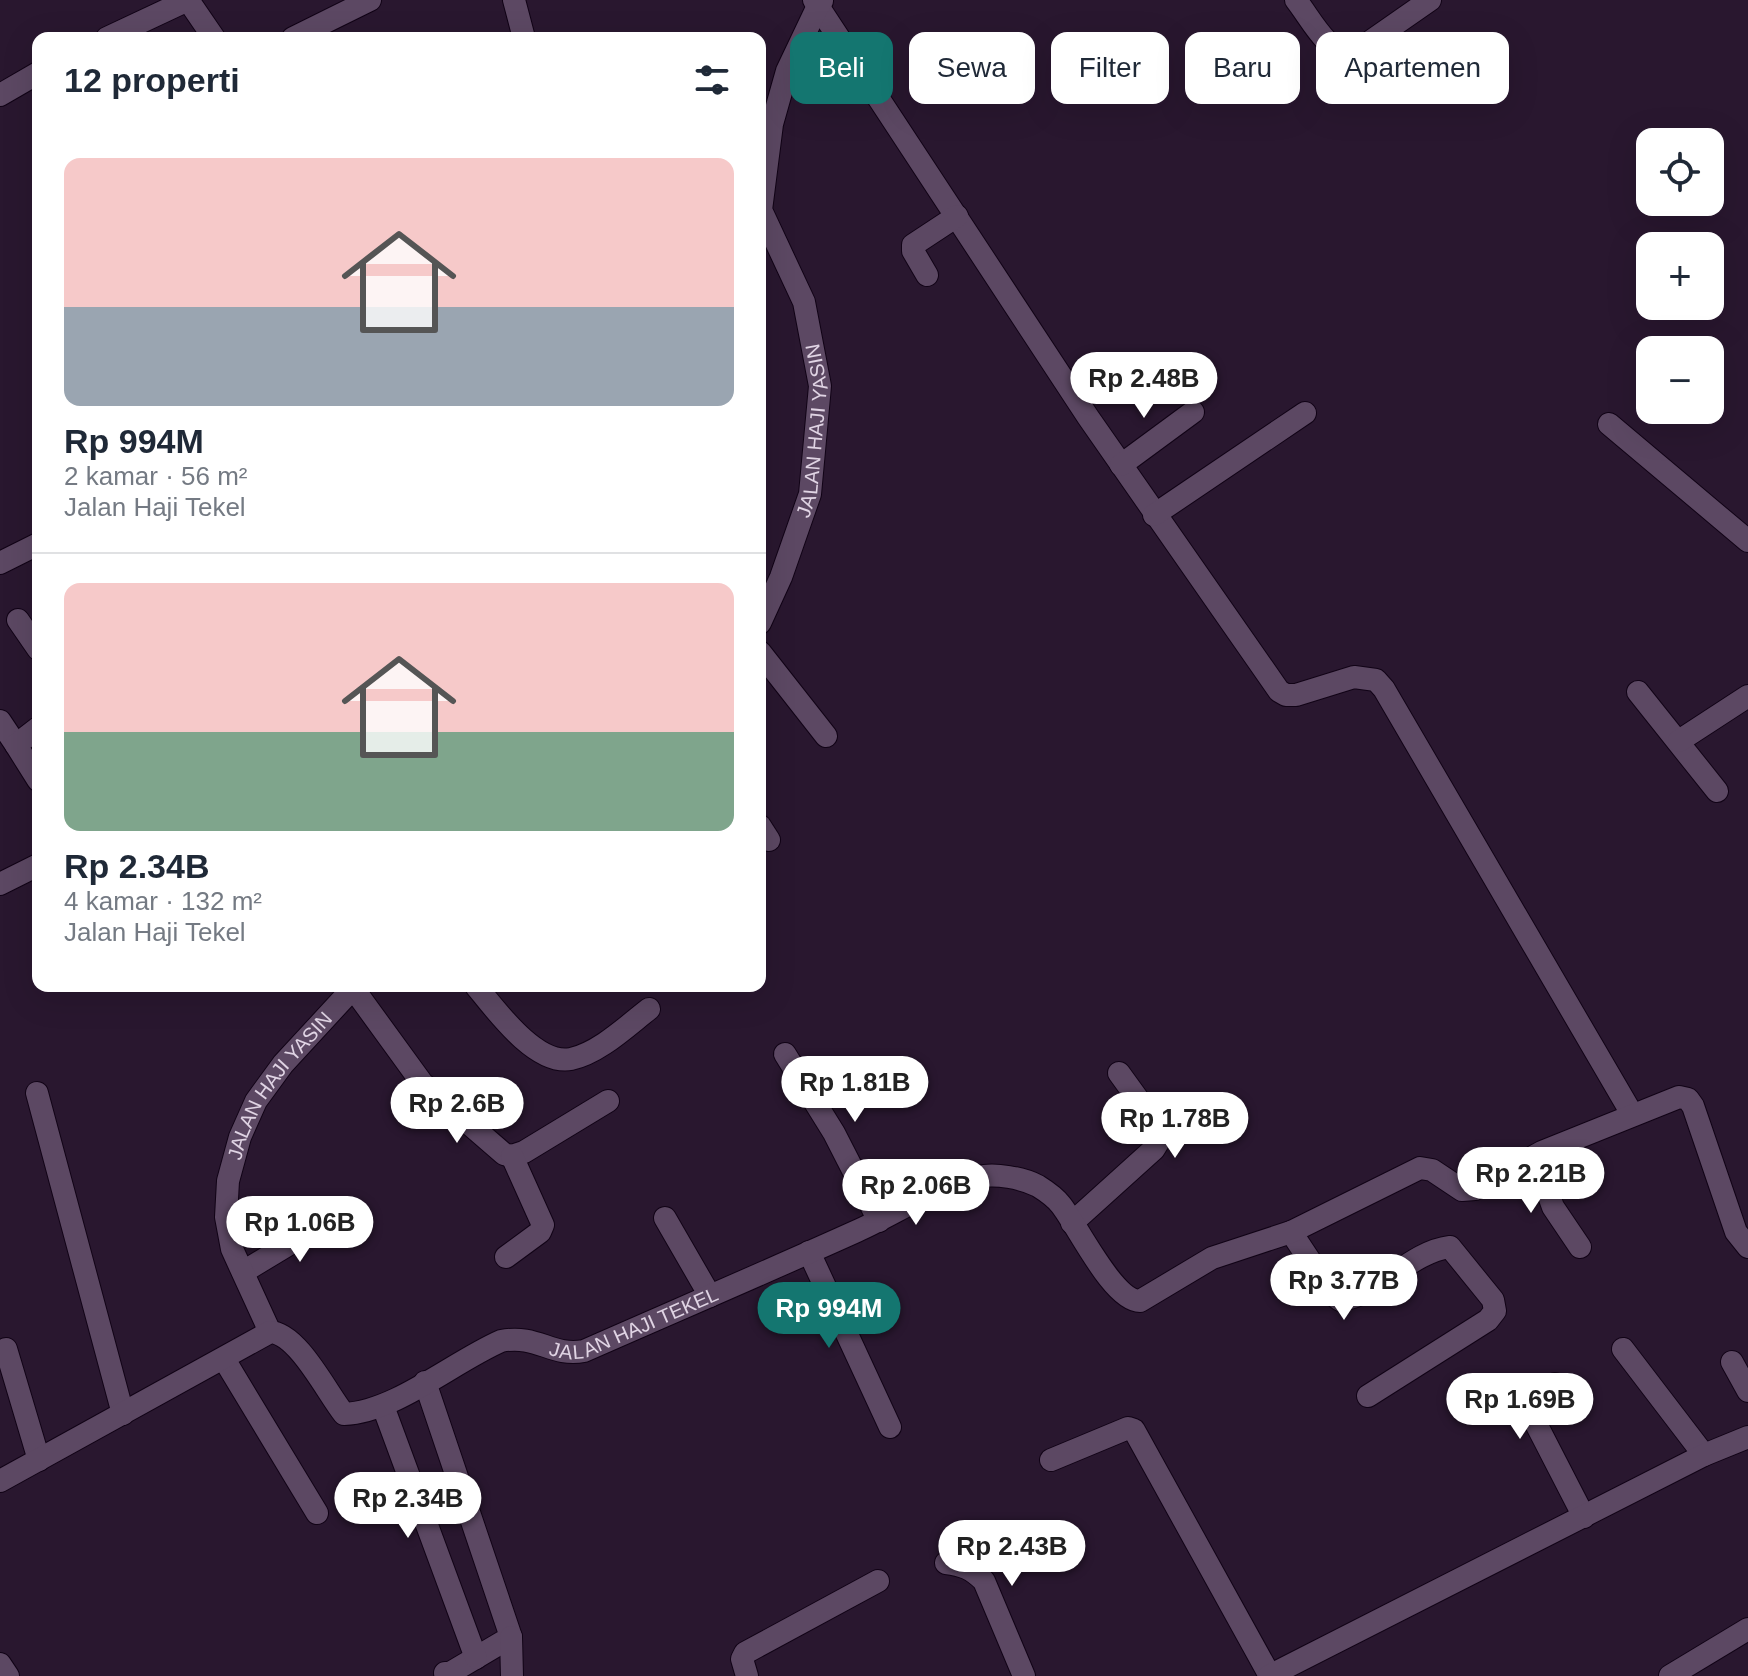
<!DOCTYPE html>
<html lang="id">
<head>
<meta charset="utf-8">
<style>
	body { margin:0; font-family:Helvetica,sans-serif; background:#f6f6f7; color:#1f2937; height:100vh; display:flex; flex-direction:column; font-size:30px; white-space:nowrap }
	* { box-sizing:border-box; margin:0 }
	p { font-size:26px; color:#747a83 }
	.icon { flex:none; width:44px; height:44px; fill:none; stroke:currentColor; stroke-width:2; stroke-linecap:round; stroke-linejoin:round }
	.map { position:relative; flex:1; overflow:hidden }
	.details { position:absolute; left:32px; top:32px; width:734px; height:960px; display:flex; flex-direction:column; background:#fff; border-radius:16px; box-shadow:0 8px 32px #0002 }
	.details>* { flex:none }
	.hud { position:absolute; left:790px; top:32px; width:760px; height:72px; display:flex; gap:16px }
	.fabs { position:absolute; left:1636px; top:128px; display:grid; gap:16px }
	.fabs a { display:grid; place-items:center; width:88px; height:88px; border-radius:16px; background:#fff; box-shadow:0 8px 32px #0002; font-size:40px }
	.price { position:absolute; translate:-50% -68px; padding:0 18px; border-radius:28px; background:#fff; color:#222; font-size:26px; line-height:52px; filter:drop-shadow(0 2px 4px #0008) }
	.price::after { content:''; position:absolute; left:50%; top:48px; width:24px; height:18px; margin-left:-12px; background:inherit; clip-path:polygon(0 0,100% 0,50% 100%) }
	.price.on { background:#147670; color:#fff }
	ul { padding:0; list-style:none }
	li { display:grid; align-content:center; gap:16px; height:424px; padding:0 32px }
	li+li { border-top:2px solid #e0e1e3 }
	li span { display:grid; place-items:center; height:248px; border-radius:16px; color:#555 }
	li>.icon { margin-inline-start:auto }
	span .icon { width:144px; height:144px; fill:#fffc; stroke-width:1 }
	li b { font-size:34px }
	h2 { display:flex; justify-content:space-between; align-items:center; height:96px; padding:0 32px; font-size:34px }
	.pill { padding:0 28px; border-radius:16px; background:#fff; box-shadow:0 8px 32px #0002; font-size:28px; line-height:72px }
	.pill.on { background:#147670; color:#fff }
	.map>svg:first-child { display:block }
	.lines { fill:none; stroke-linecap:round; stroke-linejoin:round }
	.minor-casing { stroke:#110316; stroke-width:24 }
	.secondary-casing { stroke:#110316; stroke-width:24 }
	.minor { stroke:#5c4863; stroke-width:22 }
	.secondary { stroke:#5c4863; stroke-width:22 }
	.labels { text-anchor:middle; stroke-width:8; stroke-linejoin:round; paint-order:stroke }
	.street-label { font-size:20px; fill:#e0d4e4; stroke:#1f0e25 }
</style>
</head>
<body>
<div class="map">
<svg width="1748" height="1676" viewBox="0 0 1748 1676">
	<rect width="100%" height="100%" fill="#29172f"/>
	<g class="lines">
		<g class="minor-casing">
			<g id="minor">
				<polyline points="514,0 524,38"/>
				<polyline points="814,0 1088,417 1279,691 1286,695 1296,695 1354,677 1376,680 1384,689 1632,1114"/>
				<path d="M1296,0c15,19 30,51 55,55l79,-55"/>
				<polyline points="107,38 188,0 214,38"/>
				<polyline points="293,38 370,0"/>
				<polyline points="0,95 38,73"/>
				<polyline points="927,275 913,251 913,245 957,216"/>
				<polyline points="1609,424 1748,541"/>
				<polyline points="1121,465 1193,412"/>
				<polyline points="1154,515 1305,413"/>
				<polyline points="0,563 38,544"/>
				<polyline points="18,620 38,649"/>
				<path id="s1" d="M760,623l21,-46 29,-83 10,-108 -16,-84 -43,-92 11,-86 15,-53 30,-63 5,-7"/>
				<polyline points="760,652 826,736"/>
				<polyline points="1638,692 1717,791"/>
				<polyline points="0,721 16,745"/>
				<polyline points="38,728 16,745 38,780"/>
				<polyline points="1679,741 1748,696"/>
				<polyline points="760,826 769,840"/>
				<polyline points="0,884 38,865"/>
				<path d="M476,986c19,23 60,80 95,73 28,-6 56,-33 78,-50"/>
				<polyline points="353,988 422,1083 504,1154 512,1156 524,1152 608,1101"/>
				<polyline points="785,1054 834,1133 879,1221"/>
				<polyline points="37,1093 123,1414"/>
				<polyline points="1535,1156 1553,1207 1580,1247"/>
				<polyline points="665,1218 710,1296"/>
				<polyline points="1072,1223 1154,1149 1162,1136 1161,1131 1119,1073"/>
				<path d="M1291,1232l41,62 8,6c40,-5 69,-48 110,-53l43,53 2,11 -7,9 -120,76"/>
				<polyline points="809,1252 890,1427"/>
				<polyline points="506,1257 540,1232 543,1225 512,1156"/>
				<polyline points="243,1272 334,1217"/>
				<path id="s2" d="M270,1332l-38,-83 -6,-32 2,-36 12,-44 16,-36 27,-37 72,-78"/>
				<polyline points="6,1349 39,1460"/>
				<polyline points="1623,1349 1704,1455"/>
				<polyline points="224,1359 317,1513"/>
				<polyline points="1732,1362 1748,1391"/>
				<polyline points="425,1382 511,1637 450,1673 445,1673"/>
				<path d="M1555,1384c-12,7 -24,12 -25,28l54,105"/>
				<polyline points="383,1406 476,1658"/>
				<polyline points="1051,1460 1128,1428 1134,1430 1270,1676"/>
				<path id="s3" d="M0,1481l270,-149c28,1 57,61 74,82 51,-2 109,-52 157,-73 37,-7 50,16 83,10 91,-40 182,-79 273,-120 40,-18 78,-45 121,-54 17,-4 45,1 60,9 8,5 17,11 23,19 16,20 52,96 79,96l72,-43 79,-26 129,-64 12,2 30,20 13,-1 67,-37 137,-55 9,2 5,7 43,126 12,15"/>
				<path d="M946,1563c17,2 26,6 38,18l40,95"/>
				<polyline points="511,1637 512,1676"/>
				<polyline points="747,1676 742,1659 745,1653 878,1581"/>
				<polyline points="1269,1676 1704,1455 1748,1437"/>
				<polyline points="1670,1676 1748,1629"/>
			</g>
		</g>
		<g class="secondary-casing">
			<polyline id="secondary" points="0,1664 8,1676"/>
		</g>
		<use href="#minor" class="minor"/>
		<use href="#secondary" class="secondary"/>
	</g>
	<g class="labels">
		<g class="street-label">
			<text dy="7" stroke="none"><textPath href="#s1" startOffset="202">JALAN HAJI YASIN</textPath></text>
			<text dy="7" stroke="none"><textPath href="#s2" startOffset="270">JALAN HAJI YASIN</textPath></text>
			<text dy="7" stroke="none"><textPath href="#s3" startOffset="736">JALAN HAJI TEKEL</textPath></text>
		</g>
	</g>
</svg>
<div class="fabs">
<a><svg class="icon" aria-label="locate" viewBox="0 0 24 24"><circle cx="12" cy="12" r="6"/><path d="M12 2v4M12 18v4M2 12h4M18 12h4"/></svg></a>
<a>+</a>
<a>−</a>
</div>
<b class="price" style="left:1144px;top:420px">Rp 2.48B</b>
<b class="price" style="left:855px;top:1124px">Rp 1.81B</b>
<b class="price" style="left:457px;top:1145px">Rp 2.6B</b>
<b class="price" style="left:1175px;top:1160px">Rp 1.78B</b>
<b class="price" style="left:1531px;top:1215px">Rp 2.21B</b>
<b class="price" style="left:916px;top:1227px">Rp 2.06B</b>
<b class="price" style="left:300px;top:1264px">Rp 1.06B</b>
<b class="price" style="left:1344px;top:1322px">Rp 3.77B</b>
<b class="price on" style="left:829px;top:1350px">Rp 994M</b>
<b class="price" style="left:1520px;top:1441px">Rp 1.69B</b>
<b class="price" style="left:408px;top:1540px">Rp 2.34B</b>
<b class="price" style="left:1012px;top:1588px">Rp 2.43B</b>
<div class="hud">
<a class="pill on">Beli</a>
<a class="pill">Sewa</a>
<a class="pill">Filter</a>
<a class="pill">Baru</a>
<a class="pill">Apartemen</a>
</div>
<section class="details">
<h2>12 properti<svg class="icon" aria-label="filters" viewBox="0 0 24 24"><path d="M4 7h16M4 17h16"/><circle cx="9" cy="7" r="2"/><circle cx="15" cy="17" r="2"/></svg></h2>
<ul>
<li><span style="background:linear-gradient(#f6c9c9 60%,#9aa5b1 0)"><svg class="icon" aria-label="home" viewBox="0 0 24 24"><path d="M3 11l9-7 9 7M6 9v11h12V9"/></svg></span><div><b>Rp 994M</b><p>2 kamar · 56 m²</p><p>Jalan Haji Tekel</p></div></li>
<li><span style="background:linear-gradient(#f6c9c9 60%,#7fa58c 0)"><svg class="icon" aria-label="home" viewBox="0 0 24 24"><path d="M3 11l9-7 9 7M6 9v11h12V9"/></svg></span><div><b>Rp 2.34B</b><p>4 kamar · 132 m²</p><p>Jalan Haji Tekel</p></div></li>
</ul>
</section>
</div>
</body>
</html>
